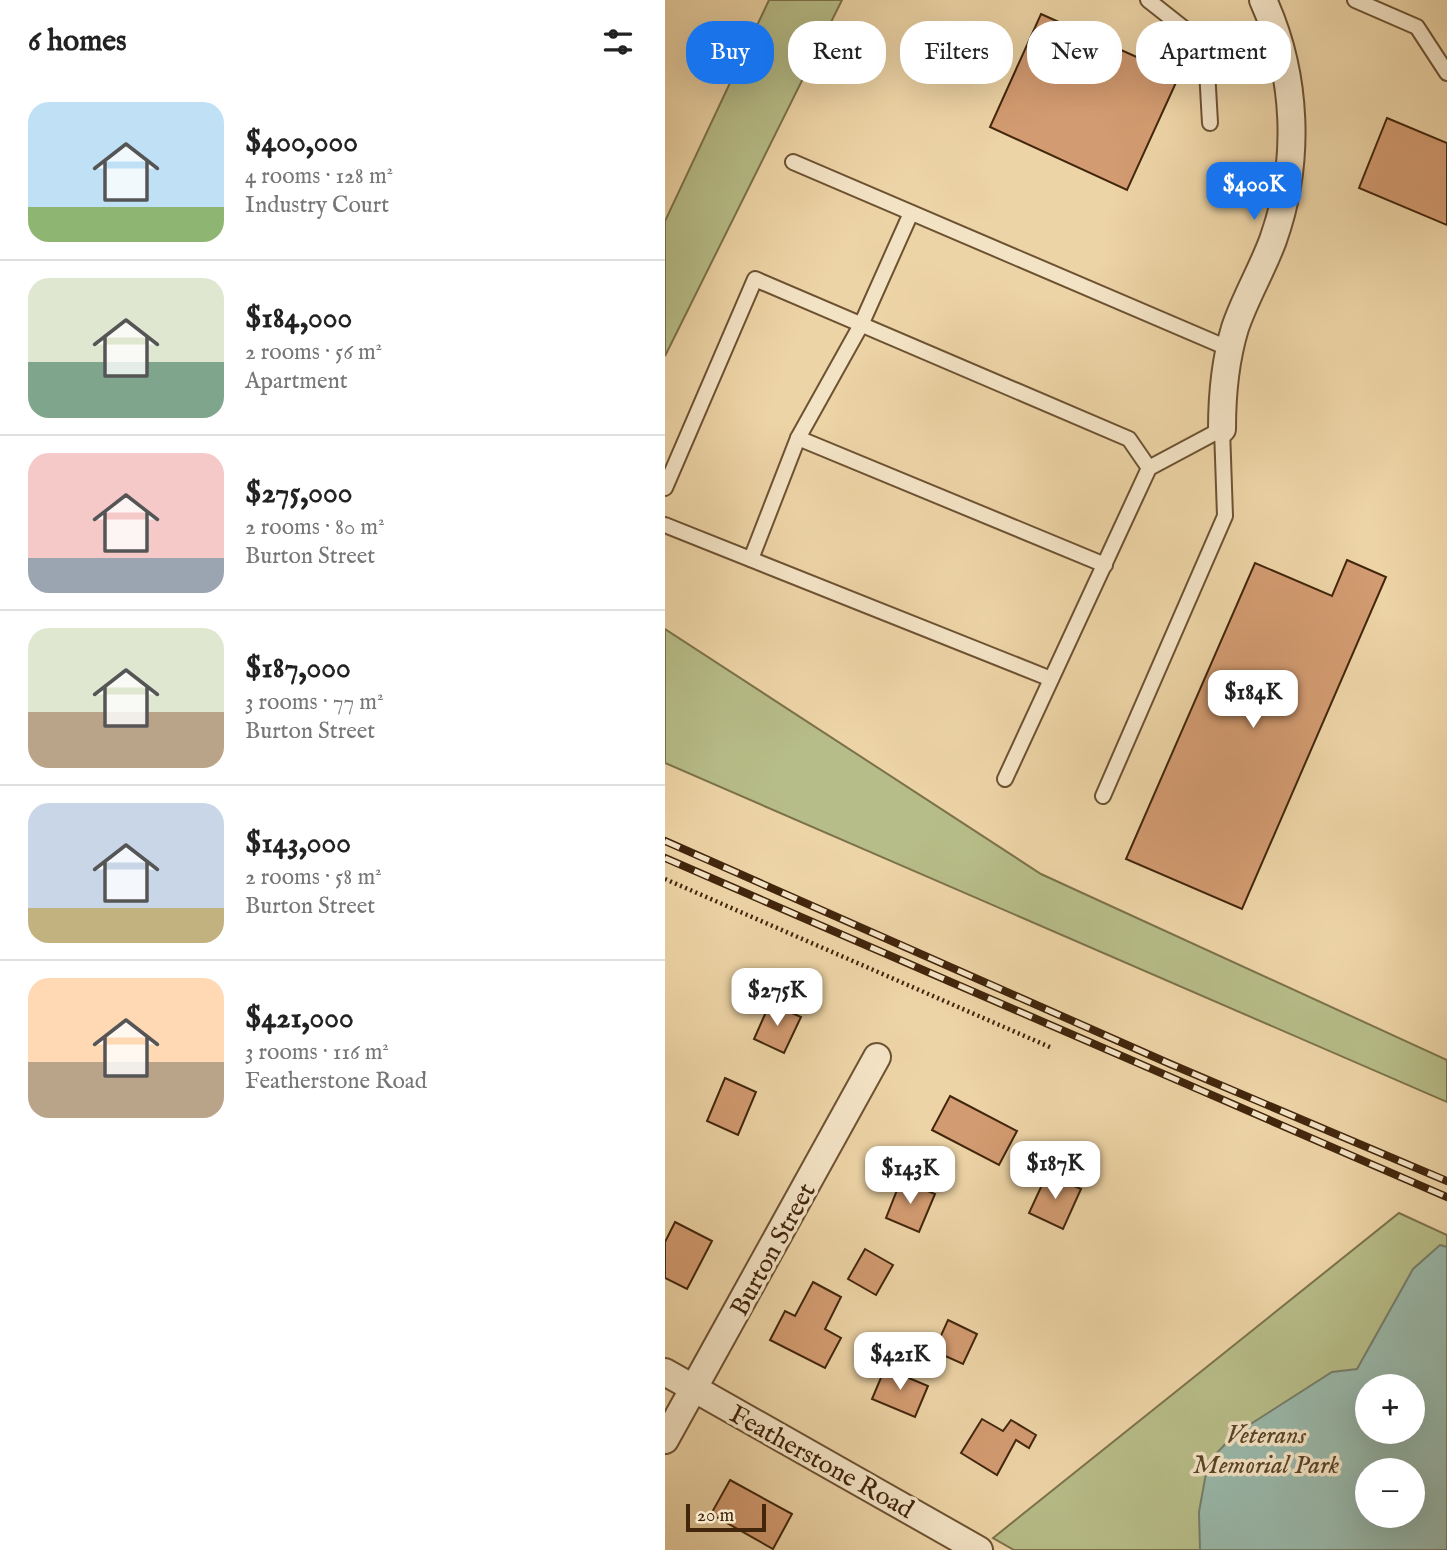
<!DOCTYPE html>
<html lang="en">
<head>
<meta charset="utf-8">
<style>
	body { margin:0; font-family:"IM FELL English",serif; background:#f6f6f6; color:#222; height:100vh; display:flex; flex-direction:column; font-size:26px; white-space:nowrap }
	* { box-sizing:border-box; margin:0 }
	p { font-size:23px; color:#767676 }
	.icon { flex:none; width:38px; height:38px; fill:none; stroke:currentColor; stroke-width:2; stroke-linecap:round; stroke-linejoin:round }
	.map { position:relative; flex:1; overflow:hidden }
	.drawer { display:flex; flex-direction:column; background:#fff; width:665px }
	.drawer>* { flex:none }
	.guide { position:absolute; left:21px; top:21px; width:654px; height:63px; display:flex; gap:14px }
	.controls { position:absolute; left:690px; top:1374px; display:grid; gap:14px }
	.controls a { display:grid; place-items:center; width:70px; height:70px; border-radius:50%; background:#fff; box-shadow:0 7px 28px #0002; font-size:35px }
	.scale { position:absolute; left:21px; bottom:18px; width:80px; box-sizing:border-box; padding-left:7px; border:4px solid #42260c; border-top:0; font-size:19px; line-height:24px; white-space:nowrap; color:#42260c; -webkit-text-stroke:5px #f3e3c5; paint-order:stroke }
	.price { position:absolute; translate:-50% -60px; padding:0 16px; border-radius:14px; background:#fff; color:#222; font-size:23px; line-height:46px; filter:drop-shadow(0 2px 4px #0008) }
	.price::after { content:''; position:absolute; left:50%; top:42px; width:21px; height:16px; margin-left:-10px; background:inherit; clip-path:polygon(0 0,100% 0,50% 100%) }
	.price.active { background:#1a73e8; color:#fff }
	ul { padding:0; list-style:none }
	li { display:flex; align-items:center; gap:21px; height:175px; padding:0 28px }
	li+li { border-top:2px solid #e0e0e0 }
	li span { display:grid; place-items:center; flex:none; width:196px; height:140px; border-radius:21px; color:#555 }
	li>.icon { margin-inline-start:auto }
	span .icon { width:84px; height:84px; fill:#fffc; stroke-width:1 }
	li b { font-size:30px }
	h2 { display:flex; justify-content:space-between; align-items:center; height:84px; padding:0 28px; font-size:30px }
	.tag { padding:0 24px; border-radius:28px; background:#fff; box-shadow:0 7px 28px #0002; font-size:24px; line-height:63px }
	.tag.active { background:#1a73e8; color:#fff }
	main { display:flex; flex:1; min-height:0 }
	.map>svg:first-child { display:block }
	.green { fill:#b7bd88; stroke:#7c724a; stroke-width:2; fill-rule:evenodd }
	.water { fill:#99b8aa; stroke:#767e6b; stroke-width:2; fill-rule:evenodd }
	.building { fill:#d39b71; stroke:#42260c; stroke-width:2 }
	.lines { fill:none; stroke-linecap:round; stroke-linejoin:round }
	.service-casing { stroke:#6d5232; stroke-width:18 }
	.minor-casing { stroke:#6d5232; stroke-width:30 }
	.path { stroke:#42260c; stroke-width:4.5; stroke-dasharray:2 3.5; stroke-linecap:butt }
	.service { stroke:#f3e3c5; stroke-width:14 }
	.minor { stroke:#f3e3c5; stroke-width:26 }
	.rail-casing { stroke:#42260c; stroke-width:8 }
	.rail { stroke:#f3e3c5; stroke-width:5; stroke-dasharray:16; stroke-linecap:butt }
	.labels { text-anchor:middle; stroke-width:7; stroke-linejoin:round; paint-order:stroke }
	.street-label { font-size:26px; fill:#42260c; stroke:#f3e3c5 }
	.park-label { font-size:26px; font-style:italic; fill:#594425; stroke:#f3e3c5 }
</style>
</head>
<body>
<main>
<section class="drawer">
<h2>6 homes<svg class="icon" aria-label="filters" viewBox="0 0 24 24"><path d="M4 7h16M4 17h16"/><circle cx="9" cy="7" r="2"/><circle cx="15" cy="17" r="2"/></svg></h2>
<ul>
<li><span style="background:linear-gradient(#bfe0f5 75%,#8fb573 0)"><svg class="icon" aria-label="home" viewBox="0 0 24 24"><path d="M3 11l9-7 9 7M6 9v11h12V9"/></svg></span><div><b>$400,000</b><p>4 rooms · 128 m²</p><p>Industry Court</p></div></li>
<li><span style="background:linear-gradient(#dfe7d0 60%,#7fa58c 0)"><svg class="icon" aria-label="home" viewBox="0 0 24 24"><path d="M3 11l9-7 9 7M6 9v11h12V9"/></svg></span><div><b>$184,000</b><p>2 rooms · 56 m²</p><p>Apartment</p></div></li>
<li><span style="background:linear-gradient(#f6c9c9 75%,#9aa5b1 0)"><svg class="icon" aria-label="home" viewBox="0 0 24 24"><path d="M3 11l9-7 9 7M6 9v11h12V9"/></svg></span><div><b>$275,000</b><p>2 rooms · 80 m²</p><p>Burton Street</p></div></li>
<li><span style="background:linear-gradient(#dfe7d0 60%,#b9a48a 0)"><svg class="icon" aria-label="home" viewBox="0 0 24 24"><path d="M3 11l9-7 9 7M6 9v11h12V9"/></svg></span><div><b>$187,000</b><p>3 rooms · 77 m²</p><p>Burton Street</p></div></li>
<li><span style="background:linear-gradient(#c9d6e8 75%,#c2b280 0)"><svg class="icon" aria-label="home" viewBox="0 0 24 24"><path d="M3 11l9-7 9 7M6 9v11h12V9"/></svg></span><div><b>$143,000</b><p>2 rooms · 58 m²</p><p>Burton Street</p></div></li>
<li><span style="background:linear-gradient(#ffd9b3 60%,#b9a48a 0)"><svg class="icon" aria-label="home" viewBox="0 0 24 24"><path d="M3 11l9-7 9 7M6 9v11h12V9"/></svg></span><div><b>$421,000</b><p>3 rooms · 116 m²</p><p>Featherstone Road</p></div></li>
</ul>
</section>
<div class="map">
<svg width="782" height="1550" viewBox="0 0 782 1550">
	<rect width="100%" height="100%" fill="#edd4a6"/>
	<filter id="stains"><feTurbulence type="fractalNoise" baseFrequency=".00286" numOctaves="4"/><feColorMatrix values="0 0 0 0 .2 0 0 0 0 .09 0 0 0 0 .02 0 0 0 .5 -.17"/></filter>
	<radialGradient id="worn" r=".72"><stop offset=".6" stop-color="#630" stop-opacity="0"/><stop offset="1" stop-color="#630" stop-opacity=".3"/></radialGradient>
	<g class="green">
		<polygon points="104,0 177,0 0,356 0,221"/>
		<polygon points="0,629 376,874 782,1060 782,1102 0,763"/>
		<path d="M734,1213l48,22v315h-433l-21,-12zM702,1386h45v46h-45zM702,1470h45v46h-45z"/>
	</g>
	<path class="water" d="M775,1245l7,2v303h-247l-1,-38 9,-50 27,-28 50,-32 47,-30 25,-3 56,-100zM702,1386h45v46h-45zM702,1470h45v46h-45z"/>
	<g class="building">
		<polygon points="376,14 514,76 462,190 325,127"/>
		<polygon points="722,118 782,143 782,225 694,188"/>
		<polygon points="682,560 721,577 577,909 461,859 590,563 667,596"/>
		<polygon points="105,1003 136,1017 119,1053 89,1039"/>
		<polygon points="60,1078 91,1092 73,1135 42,1121"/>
		<polygon points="285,1096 352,1131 334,1165 267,1130"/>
		<polygon points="382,1174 416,1189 398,1229 364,1213"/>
		<polygon points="236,1180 270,1194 254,1232 221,1218"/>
		<polygon points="10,1222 47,1241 22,1289 0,1278 0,1242"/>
		<polygon points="200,1249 228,1265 211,1295 183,1279"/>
		<polygon points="148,1282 176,1297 160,1329 176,1338 160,1368 105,1340 120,1311 130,1316"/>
		<polygon points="283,1320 312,1334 298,1364 269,1351"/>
		<polygon points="220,1368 263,1386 250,1417 207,1399"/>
		<polygon points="317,1419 338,1431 346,1420 371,1435 364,1448 351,1440 332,1475 296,1453"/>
		<polygon points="65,1480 127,1514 108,1549 46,1514"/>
	</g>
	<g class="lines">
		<g class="service-casing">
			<g id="service">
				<polyline points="483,0 521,30 542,70 545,123"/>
				<polyline points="690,0 752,27 782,73"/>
				<polyline points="128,162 565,349"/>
				<polyline points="133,438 440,565"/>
				<polyline points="0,488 90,279 464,439 484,468"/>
				<polyline points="0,525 386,679"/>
				<polyline points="86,559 133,438 196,325 246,213"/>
				<polyline points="340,779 484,468 557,429 560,516 438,796"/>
			</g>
		</g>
		<g class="minor-casing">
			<g id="minor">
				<path d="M557,429c0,-34 3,-68 13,-101 10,-30 27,-58 38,-88 28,-78 24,-166 -10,-240"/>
				<polyline points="0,1372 314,1550"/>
				<polyline points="0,1440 212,1057"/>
			</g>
		</g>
		<polyline class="path" points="0,879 387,1048"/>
		<use href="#service" class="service"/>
		<use href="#minor" class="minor"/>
		<g class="rail-casing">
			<g id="rail">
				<polyline points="0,841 503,1063 782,1181"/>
				<polyline points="0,858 782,1197"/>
			</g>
		</g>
		<use href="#rail" class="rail"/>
	</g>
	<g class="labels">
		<g class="street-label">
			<text transform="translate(107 1249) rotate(-61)" y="9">Burton Street</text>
			<text transform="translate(157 1461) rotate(29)" y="9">Featherstone Road</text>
		</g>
		<g class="park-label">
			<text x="601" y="1443">Veterans<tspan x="601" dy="30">Memorial Park</tspan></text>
		</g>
	</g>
	<rect width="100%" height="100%" filter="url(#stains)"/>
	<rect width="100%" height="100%" fill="url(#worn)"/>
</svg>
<div class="controls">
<a>+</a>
<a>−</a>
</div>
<div class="scale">20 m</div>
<b class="price active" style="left:589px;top:222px">$400K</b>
<b class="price" style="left:588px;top:730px">$184K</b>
<b class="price" style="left:112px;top:1028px">$275K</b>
<b class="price" style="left:390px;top:1201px">$187K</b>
<b class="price" style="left:245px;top:1206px">$143K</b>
<b class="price" style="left:235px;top:1392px">$421K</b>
<div class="guide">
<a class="tag active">Buy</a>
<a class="tag">Rent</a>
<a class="tag">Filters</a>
<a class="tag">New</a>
<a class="tag">Apartment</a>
</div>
</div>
</main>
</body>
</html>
